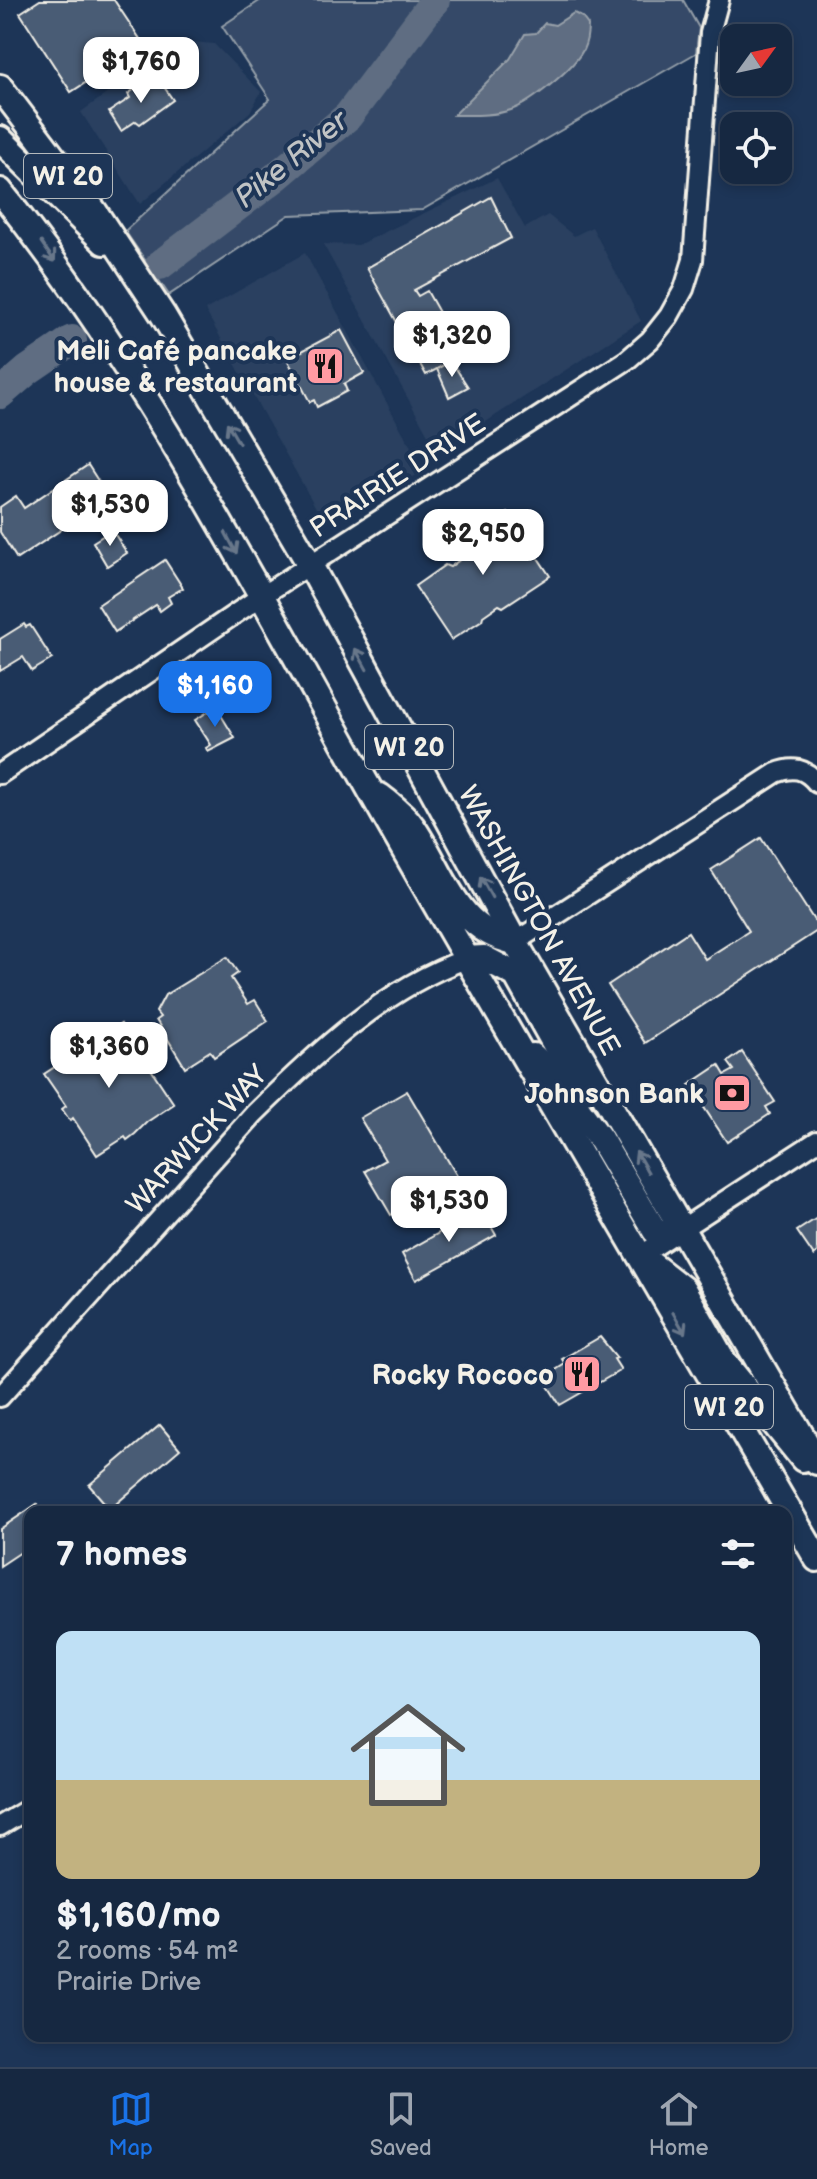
<!DOCTYPE html>
<html lang="en">
<head>
<meta charset="utf-8">
<style>
	body { margin:0; font-family:"Balsamiq Sans",sans-serif; background:#23344c; color:#f1f3f6; height:100vh; display:flex; flex-direction:column; font-size:30px; white-space:nowrap }
	* { box-sizing:border-box; margin:0 }
	p { font-size:26px; color:#9ea6b1 }
	.icon { flex:none; width:44px; height:44px; fill:none; stroke:currentColor; stroke-width:2; stroke-linecap:round; stroke-linejoin:round }
	.map { position:relative; flex:1; overflow:hidden }
	.sheet { position:absolute; left:24px; top:1506px; width:768px; height:536px; display:flex; flex-direction:column; background:#162841; border-radius:16px; box-shadow:0 4px 12px #0003,0 0 0 2px #35445a }
	.sheet>* { flex:none }
	.needle { width:52px; rotate:57deg }
	.controls { position:absolute; left:720px; top:24px; display:grid; gap:16px }
	.controls a { display:grid; place-items:center; width:72px; height:72px; border-radius:16px; background:#162841; box-shadow:0 4px 12px #0003,0 0 0 2px #35445a; font-size:40px }
	.price { position:absolute; translate:-50% -68px; padding:0 18px; border-radius:16px; background:#fff; color:#222; font-size:26px; line-height:52px; filter:drop-shadow(0 2px 4px #0008) }
	.price::after { content:''; position:absolute; left:50%; top:48px; width:24px; height:18px; margin-left:-12px; background:inherit; clip-path:polygon(0 0,100% 0,50% 100%) }
	.price.current { background:#1a73e8; color:#fff }
	ul { padding:0; list-style:none }
	li { display:grid; align-content:center; gap:16px; height:424px; padding:0 32px }
	li+li { border-top:2px solid #35445a }
	li span { display:grid; place-items:center; height:248px; border-radius:16px; color:#555 }
	li>.icon { margin-inline-start:auto }
	span .icon { width:144px; height:144px; fill:#fffc; stroke-width:1 }
	li b { font-size:34px }
	h2 { display:flex; justify-content:space-between; align-items:center; height:96px; padding:0 32px; font-size:34px }
	.tabs { display:flex; justify-content:space-around; align-items:center; height:112px; border-top:2px solid #35445a; background:#162841; font-size:22px; color:#9ea6b1 }
	.tabs a { display:grid; justify-items:center; gap:4px }
	.tabs .current { color:#1a73e8 }
	.map>svg:first-child { display:block }
	.built { fill:#2a4060 }
	.green { fill:#354a67; stroke:#949ea8; stroke-width:2 }
	.water { fill:#5e6d82; stroke:#9aa2ab; stroke-width:2 }
	.lines { fill:none; stroke-linecap:round; stroke-linejoin:round }
	.river { stroke:#5e6d82; stroke-width:30 }
	.building { fill:#485b74; stroke:#f4f1e8; stroke-width:2 }
	.minor-casing { stroke:#f4f1e8; stroke-width:24 }
	.major-casing { stroke:#f4f1e8; stroke-width:30 }
	.minor { stroke:#1d3557; stroke-width:18 }
	.major { stroke:#1d3557; stroke-width:24 }
	.oneway { stroke:#68778a }
	.labels { text-anchor:middle; stroke-width:8; stroke-linejoin:round; paint-order:stroke }
	.shield { fill:#1d3557; stroke:#b4b9bc; stroke-width:2 }
	.shield-label { font-size:26px; font-weight:bold; fill:#f4f1e8 }
	.poi-label { font-size:28px; font-weight:bold; fill:#f4f1e8; stroke:#1d3557; text-anchor:end }
	.street-label { font-size:28px; fill:#f4f1e8; stroke:#1d3557 }
	.water-label { font-size:30px; font-style:italic; fill:#c0c3c4; stroke:#1d3557 }
</style>
</head>
<body>
<div class="map">
<svg width="817" height="2067" viewBox="0 0 817 2067">
	<rect width="100%" height="100%" fill="#1d3557"/>
	<filter id="ink" filterUnits="userSpaceOnUse"><feTurbulence type="fractalNoise" baseFrequency=".0125" numOctaves="2"/><feDisplacementMap in="SourceGraphic" scale="16" xChannelSelector="R" yChannelSelector="G"/><feConvolveMatrix kernelMatrix="1 2 1 2 8 2 1 2 1" color-interpolation-filters="sRGB"/></filter>
	<g filter="url(#ink)">
		<g class="built">
			<polygon points="181,41 214,44 261,92 250,112 140,204 81,112"/>
			<polygon points="497,178 525,228 548,215 574,236 592,227 641,321 438,453 323,244 358,245"/>
			<polygon points="305,253 424,471 325,524 205,310"/>
		</g>
		<polygon class="green" points="261,0 683,0 699,28 696,53 422,210 289,215 169,295 125,231 270,99 222,26"/>
		<path class="water" d="M574,13l8,4 6,8c0,9 -1,17 -5,25 -10,19 -52,53 -72,60 -18,6 -38,5 -57,5l56,-56 15,-25 11,-1 9,-10 10,2z"/>
		<g class="lines">
			<g class="river">
				<polyline points="160,265 277,176 348,116 435,0"/>
				<polyline points="0,394 28,370 72,340"/>
			</g>
		</g>
		<g class="building">
			<polygon points="40,0 114,0 144,45 71,92 20,13"/>
			<polygon points="158,78 173,100 140,124 136,121 121,131 109,112 130,98 128,94 136,88 138,91"/>
			<polygon points="491,197 511,238 414,290 418,296 427,291 463,355 426,375 367,268"/>
			<polygon points="341,330 364,373 344,384 347,391 317,407 314,400 310,402 287,359"/>
			<polygon points="451,361 468,387 449,397 437,369"/>
			<polygon points="88,465 109,498 17,559 0,532 0,507 16,496 24,508"/>
			<polygon points="508,513 550,576 503,607 499,605 483,616 482,620 451,640 415,586 445,565 450,567 465,556 460,544"/>
			<polygon points="112,530 127,553 107,566 93,542"/>
			<polygon points="165,560 183,588 168,597 171,603 160,611 156,605 115,632 98,605"/>
			<polygon points="24,624 26,627 30,625 52,659 32,671 23,657 0,671 0,639"/>
			<polygon points="216,707 235,738 208,752 206,748 211,745 195,720"/>
			<polygon points="761,838 817,925 817,931 645,1043 608,985 688,932 705,959 749,931 711,870"/>
			<polygon points="227,957 238,973 231,978 248,1004 255,1000 268,1021 214,1057 210,1051 185,1067 156,1020 160,1017 156,1012 165,995"/>
			<polygon points="121,1024 174,1104 147,1122 135,1134 127,1140 125,1137 97,1155 73,1118 70,1121 62,1109 66,1106 44,1074"/>
			<polygon points="742,1052 775,1102 766,1107 770,1114 727,1142 689,1085 719,1065 725,1075 734,1070 728,1062"/>
			<polygon points="407,1091 457,1176 391,1215 365,1171 385,1160 360,1118"/>
			<polygon points="481,1209 496,1235 416,1280 402,1254"/>
			<polygon points="817,1218 817,1253 814,1256 797,1231"/>
			<polygon points="600,1337 617,1358 614,1359 621,1370 560,1405 543,1378 565,1364 562,1359"/>
			<polygon points="160,1425 180,1449 110,1509 89,1485"/>
			<polygon points="37,1504 42,1512 30,1512 30,1546 0,1566 0,1529"/>
		</g>
		<g class="lines">
			<g class="minor-casing">
				<g id="minor">
					<polyline points="0,774 260,597 627,360 650,340 669,316 684,289 693,260 710,33 719,0"/>
					<path d="M515,942l261,-169c17,-7 29,-5 41,10"/>
					<polyline points="640,1256 817,1141"/>
					<path d="M0,1397l254,-283c61,-60 130,-126 212,-155"/>
					<polyline points="0,1826 30,1808"/>
				</g>
			</g>
			<g class="major-casing">
				<g id="major">
					<polyline points="0,87 95,212 163,315 310,565 515,942 817,1462"/>
					<polyline points="0,139 104,242"/>
					<path d="M0,191c149,186 257,400 374,606 145,255 295,508 443,762"/>
					<path d="M380,796c11,9 24,18 32,30 31,44 43,105 103,116"/>
					<polyline points="466,959 484,958 516,975 567,1066 586,1091"/>
					<polyline points="533,1056 552,1074 601,1140 655,1231 660,1234 681,1229"/>
					<polyline points="647,1261 683,1289 724,1362 803,1459"/>
				</g>
			</g>
			<use href="#minor" class="minor"/>
			<use href="#major" class="major"/>
		</g>
		<defs><path id="oneway-shaft" d="M-6 0H5M1.5-3L5.5 0L1.5 3" fill="none" stroke-width="1.6" stroke-linecap="round" stroke-linejoin="round" transform="scale(2)"/></defs>
		<g class="oneway">
			<use href="#oneway-shaft" transform="translate(48 252) rotate(55)"/>
			<use href="#oneway-shaft" transform="translate(233 433) rotate(-120)"/>
			<use href="#oneway-shaft" transform="translate(231 543) rotate(62)"/>
			<use href="#oneway-shaft" transform="translate(361 659) rotate(-119)"/>
			<use href="#oneway-shaft" transform="translate(486 887) rotate(-119)"/>
			<use href="#oneway-shaft" transform="translate(642 1162) rotate(-120)"/>
			<use href="#oneway-shaft" transform="translate(679 1323) rotate(60)"/>
		</g>
	</g>
	<defs>
		<g id="restaurant-square" transform="scale(2)"><rect x="-9" y="-9" width="18" height="18" rx="4" fill="#ff9aa2" stroke="#1d3557"/><path d="M-5-6h1v4h1v-4h1v4h1v-4h1v5L-1.5 .5V6h-2V.5L-5-1ZM5-6V6H3V1.5H1.5Q1.5-4 5-6Z" fill="#111"/></g>
		<g id="bank-square" transform="scale(2)"><rect x="-9" y="-9" width="18" height="18" rx="4" fill="#ff9aa2" stroke="#1d3557"/><path d="M-6-4H6V4H-6ZM0-2.3a2.3 2.3 0 1 0 0 4.6a2.3 2.3 0 1 0 0-4.6Z" fill="#111"/></g>
	</defs>
	<g fill-rule="evenodd">
		<use href="#restaurant-square" x="325" y="366"/>
		<use href="#bank-square" x="732" y="1093"/>
		<use href="#restaurant-square" x="582" y="1374"/>
	</g>
	<g class="labels">
		<g class="shield">
			<rect x="24" y="154" width="88" height="44" rx="6"/>
			<rect x="365" y="725" width="88" height="44" rx="6"/>
			<rect x="685" y="1385" width="88" height="44" rx="6"/>
		</g>
		<g class="shield-label">
			<text x="68" y="185">WI 20</text>
			<text x="409" y="756">WI 20</text>
			<text x="729" y="1416">WI 20</text>
		</g>
		<g class="poi-label">
			<text x="297" y="360">Meli Café pancake<tspan x="297" dy="32">house &amp; restaurant</tspan></text>
			<text x="704" y="1103">Johnson Bank</text>
			<text x="554" y="1384">Rocky Rococo</text>
		</g>
		<g class="street-label">
			<text transform="translate(397 475) rotate(-33)" y="10">PRAIRIE DRIVE</text>
			<text transform="translate(540 920) rotate(61)" y="10">WASHINGTON AVENUE</text>
			<text transform="translate(196 1139) rotate(-47)" y="10">WARWICK WAY</text>
		</g>
		<g class="water-label">
			<text transform="translate(291 159) rotate(-39)" y="10">Pike River</text>
		</g>
	</g>
</svg>
<div class="controls">
<a><svg class="needle" viewBox="-14 -14 28 28"><path d="M0-13l5 13h-10z" fill="#e53935"/><path d="M0 13l5-13h-10z" fill="#9ea6b1"/></svg></a>
<a><svg class="icon" aria-label="locate" viewBox="0 0 24 24"><circle cx="12" cy="12" r="6"/><path d="M12 2v4M12 18v4M2 12h4M18 12h4"/></svg></a>
</div>
<b class="price" style="left:141px;top:105px">$1,760</b>
<b class="price" style="left:452px;top:379px">$1,320</b>
<b class="price" style="left:110px;top:548px">$1,530</b>
<b class="price" style="left:483px;top:577px">$2,950</b>
<b class="price current" style="left:215px;top:729px">$1,160</b>
<b class="price" style="left:109px;top:1090px">$1,360</b>
<b class="price" style="left:449px;top:1244px">$1,530</b>
<section class="sheet">
<h2>7 homes<svg class="icon" aria-label="filters" viewBox="0 0 24 24"><path d="M4 7h16M4 17h16"/><circle cx="9" cy="7" r="2"/><circle cx="15" cy="17" r="2"/></svg></h2>
<ul>
<li><span style="background:linear-gradient(#bfe0f5 60%,#c2b280 0)"><svg class="icon" aria-label="home" viewBox="0 0 24 24"><path d="M3 11l9-7 9 7M6 9v11h12V9"/></svg></span><div><b>$1,160/mo</b><p>2 rooms · 54 m²</p><p>Prairie Drive</p></div></li>
</ul>
</section>
</div>
<nav class="tabs">
<a class="current"><svg class="icon" aria-label="map" viewBox="0 0 24 24"><path d="M3 6l6-2 6 2 6-2v14l-6 2-6-2-6 2zM9 4v14M15 6v14"/></svg>Map</a>
<a><svg class="icon" aria-label="saved" viewBox="0 0 24 24"><path d="M7 4h10v16l-5-4-5 4z"/></svg>Saved</a>
<a><svg class="icon" aria-label="home" viewBox="0 0 24 24"><path d="M3 11l9-7 9 7M6 9v11h12V9"/></svg>Home</a>
</nav>
</body>
</html>
